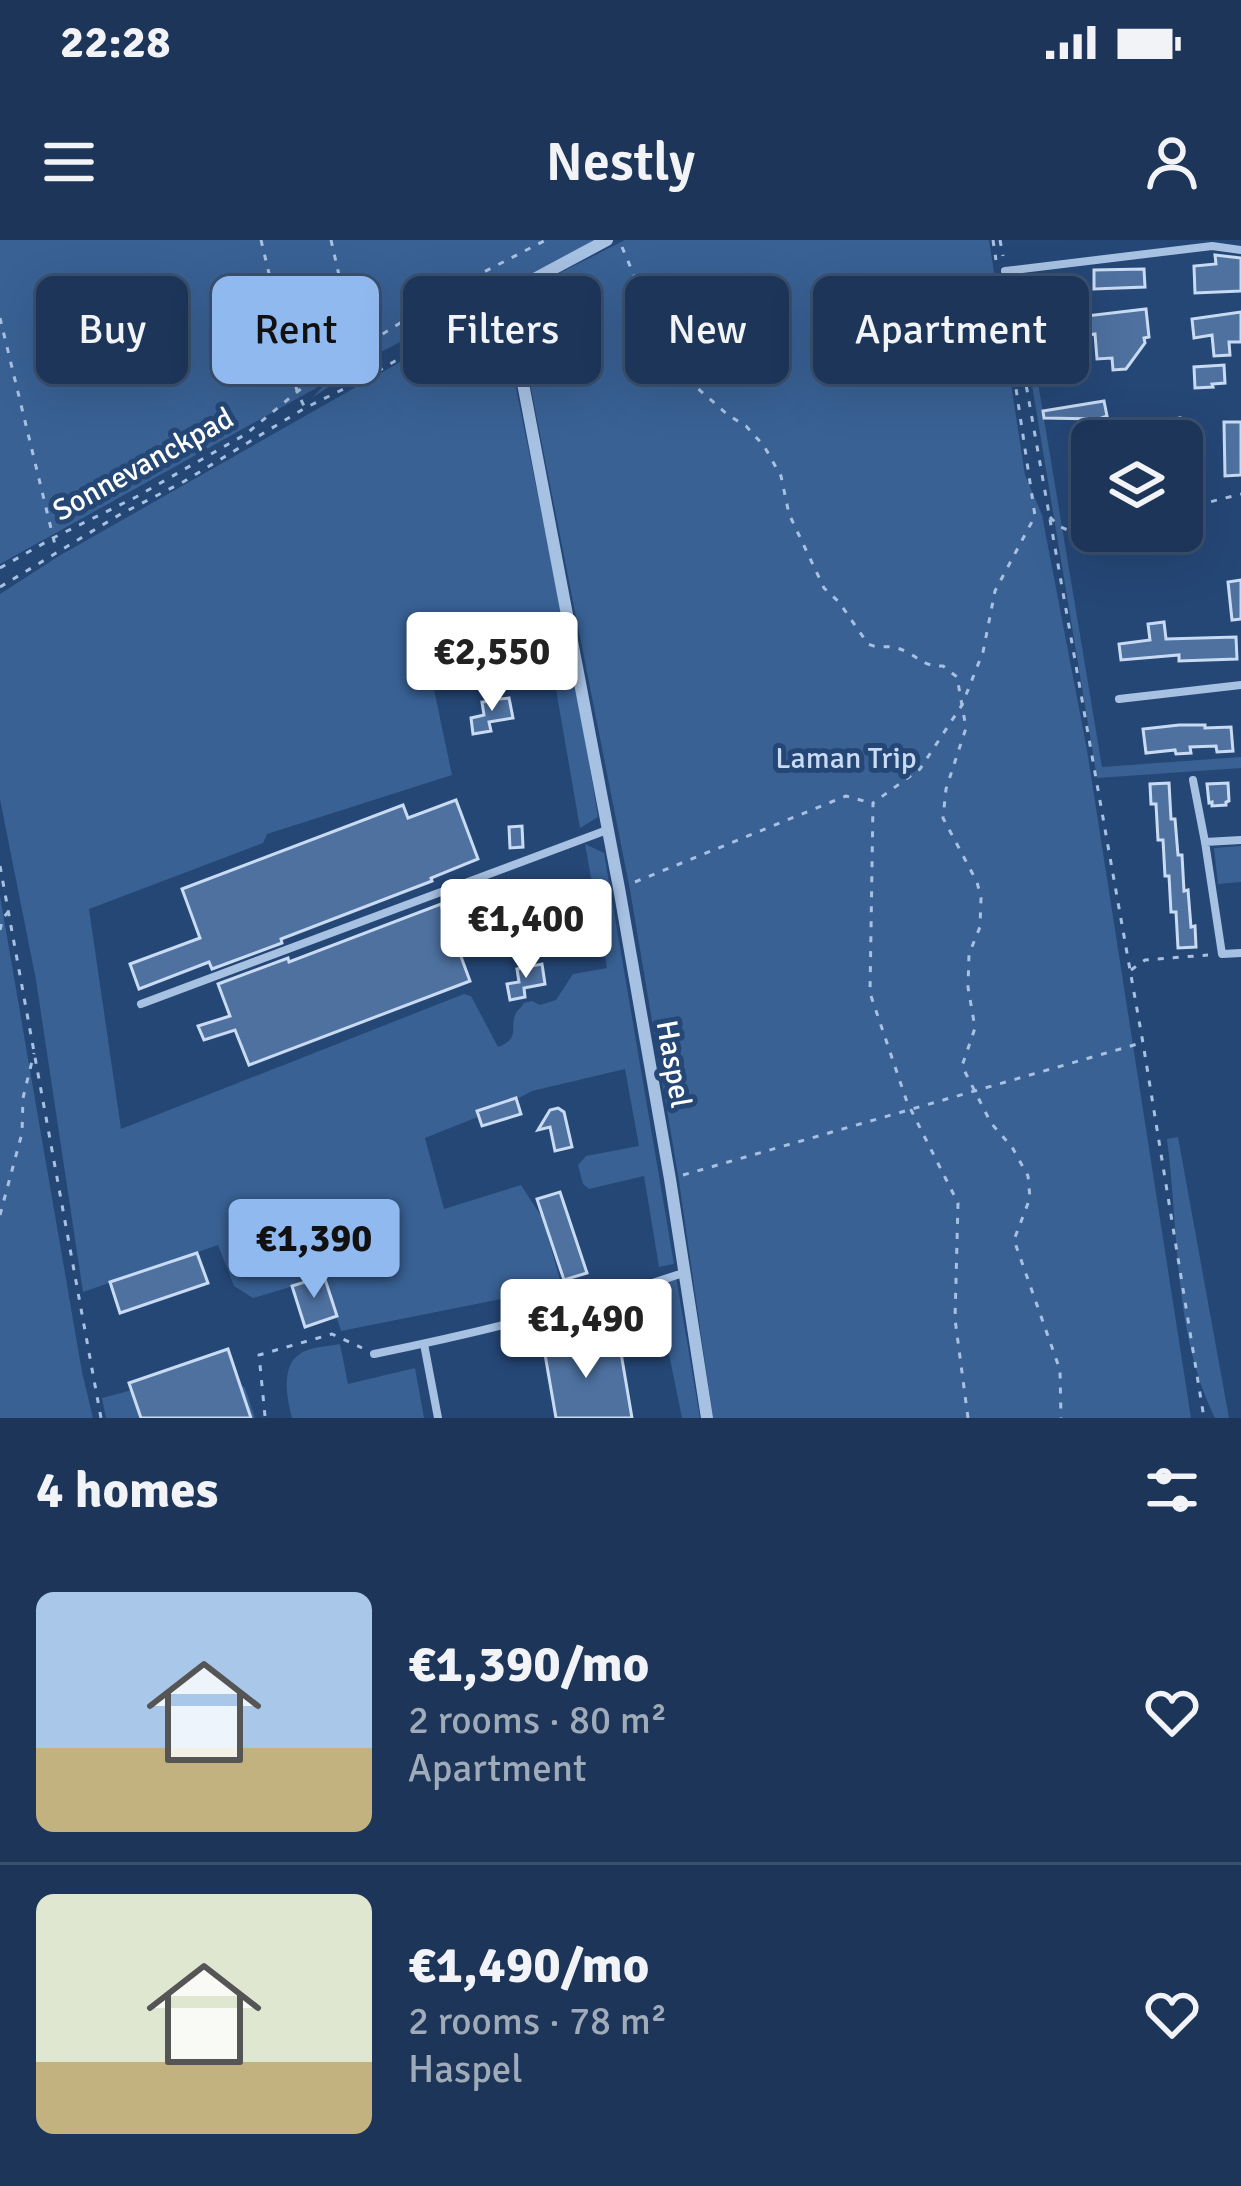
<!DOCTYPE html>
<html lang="en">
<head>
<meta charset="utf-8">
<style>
	body { margin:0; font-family:Signika,sans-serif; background:#253d5e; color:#f1f3f6; height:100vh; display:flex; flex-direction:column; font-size:45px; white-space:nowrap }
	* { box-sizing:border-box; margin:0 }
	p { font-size:39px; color:#a0abba }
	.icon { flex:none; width:66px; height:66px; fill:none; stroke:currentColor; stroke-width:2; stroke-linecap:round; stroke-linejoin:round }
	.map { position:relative; height:1178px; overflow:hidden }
	.side { display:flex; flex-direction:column; background:#1c3558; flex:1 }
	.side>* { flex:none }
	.guide { position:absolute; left:36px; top:36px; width:1170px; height:108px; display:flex; gap:24px }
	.fabs { position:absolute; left:1071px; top:180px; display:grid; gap:24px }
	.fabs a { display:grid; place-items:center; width:132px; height:132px; border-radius:18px; background:#1c3558; box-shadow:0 12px 48px #0002,0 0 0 3px #3a506e; font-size:60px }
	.price { position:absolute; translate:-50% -102px; padding:0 27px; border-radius:12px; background:#fff; color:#222; font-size:39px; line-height:78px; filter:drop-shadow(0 3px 6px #0008) }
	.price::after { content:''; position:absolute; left:50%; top:72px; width:36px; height:27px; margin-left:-18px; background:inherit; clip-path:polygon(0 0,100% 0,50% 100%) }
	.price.active { background:#90b9f0; color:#111 }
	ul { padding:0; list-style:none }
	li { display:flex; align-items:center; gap:36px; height:300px; padding:0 36px }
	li+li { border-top:3px solid #3a506e }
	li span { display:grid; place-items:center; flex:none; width:336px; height:240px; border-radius:18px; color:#555 }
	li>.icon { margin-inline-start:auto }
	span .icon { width:144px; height:144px; fill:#fffc; stroke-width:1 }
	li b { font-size:51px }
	h2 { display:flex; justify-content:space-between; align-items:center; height:144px; padding:0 36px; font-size:51px }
	.chip { padding:0 42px; border-radius:18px; background:#1c3558; box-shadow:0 12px 48px #0002,0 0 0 3px #3a506e; font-size:42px; line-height:108px }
	.chip.active { background:#90b9f0; color:#111 }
	.status { display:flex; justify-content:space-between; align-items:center; height:84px; padding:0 60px; background:#1c3558; direction:ltr }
	.status svg { height:33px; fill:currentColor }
	header { display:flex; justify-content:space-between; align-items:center; height:156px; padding:0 36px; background:#1c3558; font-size:54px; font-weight:600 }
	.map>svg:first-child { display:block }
	.green { fill:#396194 }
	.building { fill:#4e71a0; stroke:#c9dbf2; stroke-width:3 }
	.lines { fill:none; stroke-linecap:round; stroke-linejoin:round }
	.path { stroke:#a7c1e2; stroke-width:3; stroke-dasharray:6 9; stroke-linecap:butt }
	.service { stroke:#a7c1e2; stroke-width:8 }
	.minor { stroke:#a7c1e2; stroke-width:12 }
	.labels { text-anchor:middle; stroke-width:10; stroke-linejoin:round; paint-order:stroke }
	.street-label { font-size:30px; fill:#fff; stroke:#254776 }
	.park-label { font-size:30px; fill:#c9dbf2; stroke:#254776 }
</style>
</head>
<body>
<div class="status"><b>22:28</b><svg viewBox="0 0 49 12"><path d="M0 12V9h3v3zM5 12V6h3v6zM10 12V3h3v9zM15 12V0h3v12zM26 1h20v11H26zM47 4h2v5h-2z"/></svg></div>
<header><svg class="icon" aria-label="menu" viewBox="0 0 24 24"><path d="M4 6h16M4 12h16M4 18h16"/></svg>Nestly<svg class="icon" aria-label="person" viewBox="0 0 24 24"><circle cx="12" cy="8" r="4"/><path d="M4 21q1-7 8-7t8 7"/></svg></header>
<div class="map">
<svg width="1241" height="1178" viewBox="0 0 1241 1178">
	<rect width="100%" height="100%" fill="#254776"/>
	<g class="green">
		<polygon points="0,0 596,0 358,124 358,127 312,158 327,142 0,324"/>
		<polygon points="625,0 989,0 1025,235 1042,275 1087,510 1191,1178 713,1178 679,941 630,650 514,62 526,50"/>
		<polygon points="1020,35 1102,527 1241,517 1241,528 1097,538 1014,36"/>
		<path d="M488,72l13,3 73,357 24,145 -18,11 -26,-150c-20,-22 -30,-22 -59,-22 -26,19 -28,27 -63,24l20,95 -185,59 -4,9 -174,66 32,220 343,-135 7,2 27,51c22,-9 12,-16 17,-32 0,-2 8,-10 9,-12l8,-2 8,4 16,-5 17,-26 34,-6 -22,-124 19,9 70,411 -15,3 -15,-91 -55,13 -6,-5 -5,-19 8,-9 53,-10 -14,-77 -93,22 -32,17 -75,30 19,71 77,-24 22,34 19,68 -221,44 -17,-54 -71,21 -19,-12 -16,-41 -135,47 -47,-312 -36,-181v-205l59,-38z"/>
		<polygon points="1241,606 1241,642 1218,644 1214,608"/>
		<polygon points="0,656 82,1132 93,1178 0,1178"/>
		<path d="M1178,897l51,281h-14c-42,-86 -36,-187 -48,-279z"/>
		<polygon points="676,1037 700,1178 682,1178 654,1041"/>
		<path d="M340,1104l8,40 67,-16 9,50h-132c-5,-20 -12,-52 9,-65 10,-6 28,-7 39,-9z"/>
		<polygon points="239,1143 245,1148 255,1178 106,1178 102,1158 136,1149"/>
	</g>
	<g class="building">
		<polygon points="1215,15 1241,18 1241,51 1195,53 1194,26 1216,24"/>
		<polygon points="1144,29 1145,47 1094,49 1094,30"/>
		<polygon points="1146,69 1149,97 1144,98 1145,103 1126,129 1113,130 1112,118 1097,119 1095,94 1088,95 1086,76"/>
		<polygon points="1241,72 1241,102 1229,102 1230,115 1214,116 1212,95 1194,98 1192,79"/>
		<polygon points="1224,125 1225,143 1212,144 1213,147 1195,148 1194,127"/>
		<polygon points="1104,161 1107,176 1099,179 1044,178 1043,171"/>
		<polygon points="1180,178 1185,201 1162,201 1158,182"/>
		<polygon points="1224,182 1241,182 1241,235 1225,236"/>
		<polygon points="1241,340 1241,379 1232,380 1228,342"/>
		<polygon points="1164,382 1166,399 1236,397 1237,419 1179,421 1179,415 1121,420 1119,404 1150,400 1148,384"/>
		<polygon points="495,453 500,459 509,458 513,478 489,482 491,491 473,494 471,478 484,475 482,462 491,461"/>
		<polygon points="1179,485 1205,485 1205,488 1231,487 1233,511 1217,512 1216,506 1190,507 1191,513 1176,514 1175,510 1146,513 1143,489"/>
		<polygon points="1169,543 1171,579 1175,579 1178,615 1182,615 1184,651 1188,650 1191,687 1195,686 1196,707 1178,708 1176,672 1171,672 1169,636 1165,636 1163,600 1158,600 1156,564 1151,564 1150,544"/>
		<polygon points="1228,543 1229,561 1226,562 1226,565 1212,566 1212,562 1209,563 1207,544"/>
		<polygon points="456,560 478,619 431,638 432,641 281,699 282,703 212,729 209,722 139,749 130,724 200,698 182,649 403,565 408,578"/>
		<polygon points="522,586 523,607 510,608 509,587"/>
		<polygon points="490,650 499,674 452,692 470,741 249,825 235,790 204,800 198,786 230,776 218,744 288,718 289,722 441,664 442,668"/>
		<polygon points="542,724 545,744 524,748 525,757 510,760 507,744 519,742 517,729"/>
		<polygon points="516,858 521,874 482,886 477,871"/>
		<polygon points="558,868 564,872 572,907 555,911 550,887 538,890 550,870"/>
		<polygon points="560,952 587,1033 564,1040 537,959"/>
		<polygon points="197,1013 208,1043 120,1073 110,1042"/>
		<polygon points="324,1036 337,1076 305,1087 292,1046"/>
		<polygon points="569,1092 573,1117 620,1107 632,1178 556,1178 542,1097"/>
		<polygon points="228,1109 251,1178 141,1178 129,1143"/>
	</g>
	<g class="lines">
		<g class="path">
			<polyline points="261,0 297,151 304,166"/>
			<polyline points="331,0 356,110 369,134"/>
			<polyline points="993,0 996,20"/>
			<polyline points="1000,0 1003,16"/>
			<path d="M622,7l32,75 27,23 14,41 33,29 18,11 18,20 17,30 8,38 35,74 15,14 29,42c10,5 18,1 29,4 21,6 23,19 46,18l14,11 9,51 -20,61 -3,29 34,64 4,16 -1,29 -11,27 -1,33 7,41 -13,38 29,57 21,24 16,29 2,22 -16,42 46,130 1,48"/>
			<polyline points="474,39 487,62"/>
			<polyline points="1008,43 1143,803 1204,1178"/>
			<polyline points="0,78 56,309"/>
			<polyline points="1182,269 1241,254"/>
			<path d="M1050,277c14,16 22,15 42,12"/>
			<polyline points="0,328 53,298 136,257 246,194 320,133 474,37 546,0"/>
			<polyline points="0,347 119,275 183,242 305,168 370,136 492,63"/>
			<polyline points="0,626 101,1178"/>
			<polyline points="635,642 846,556 871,563"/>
			<polyline points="0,690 3,678 9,671"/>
			<polyline points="1131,730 1145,720 1208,715"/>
			<polyline points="683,935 1141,803"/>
			<polyline points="0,975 22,893 23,858 34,813"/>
			<polyline points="265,1176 259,1115 332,1094 362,1108"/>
			<polyline points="968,1178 955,1079 958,963 907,862 870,753 873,563 920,529 962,465 983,412 995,351 1035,276 1000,41"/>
		</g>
		<g class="service">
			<polyline points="1005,31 1212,6 1241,10"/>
			<polyline points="1119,459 1241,445"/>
			<polyline points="1193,540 1205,602"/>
			<polyline points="1241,600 1205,602 1222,714 1241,713"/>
			<polyline points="141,764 607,590"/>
			<polyline points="424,1104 438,1178"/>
			<path d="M374,1114c104,-21 209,-47 309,-81"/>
		</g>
		<polyline class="minor" points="607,0 506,54 619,648 670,939 707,1178"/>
	</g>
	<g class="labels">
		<g class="street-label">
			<text transform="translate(143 224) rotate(-29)" y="10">Sonnevanckpad</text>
			<text transform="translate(674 824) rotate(80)" y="10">Haspel</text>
		</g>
		<g class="park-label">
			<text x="846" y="528">Laman Trip</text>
		</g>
	</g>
</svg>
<div class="fabs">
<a><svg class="icon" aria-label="layers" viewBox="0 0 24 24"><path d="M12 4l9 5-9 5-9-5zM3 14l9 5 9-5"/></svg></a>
</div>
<b class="price" style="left:492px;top:474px">€2,550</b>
<b class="price" style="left:526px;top:741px">€1,400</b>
<b class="price active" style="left:314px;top:1061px">€1,390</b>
<b class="price" style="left:586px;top:1141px">€1,490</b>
<div class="guide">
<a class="chip">Buy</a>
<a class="chip active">Rent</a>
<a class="chip">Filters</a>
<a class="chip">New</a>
<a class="chip">Apartment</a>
</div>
</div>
<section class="side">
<h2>4 homes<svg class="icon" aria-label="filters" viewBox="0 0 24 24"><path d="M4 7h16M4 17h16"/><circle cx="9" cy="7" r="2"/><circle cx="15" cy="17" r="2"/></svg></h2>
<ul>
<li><span style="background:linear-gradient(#a9c7e8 65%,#c2b280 0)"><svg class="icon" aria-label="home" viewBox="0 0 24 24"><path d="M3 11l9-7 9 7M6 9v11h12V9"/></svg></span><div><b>€1,390/mo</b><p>2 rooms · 80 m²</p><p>Apartment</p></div><svg class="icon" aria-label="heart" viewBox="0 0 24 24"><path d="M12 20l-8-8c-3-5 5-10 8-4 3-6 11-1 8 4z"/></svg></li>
<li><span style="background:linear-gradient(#dfe7d0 70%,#c2b280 0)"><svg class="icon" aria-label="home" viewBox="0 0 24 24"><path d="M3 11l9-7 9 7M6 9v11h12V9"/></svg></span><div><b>€1,490/mo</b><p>2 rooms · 78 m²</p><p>Haspel</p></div><svg class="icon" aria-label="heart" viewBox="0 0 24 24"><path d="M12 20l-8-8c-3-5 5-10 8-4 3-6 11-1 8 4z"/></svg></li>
</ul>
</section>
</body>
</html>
